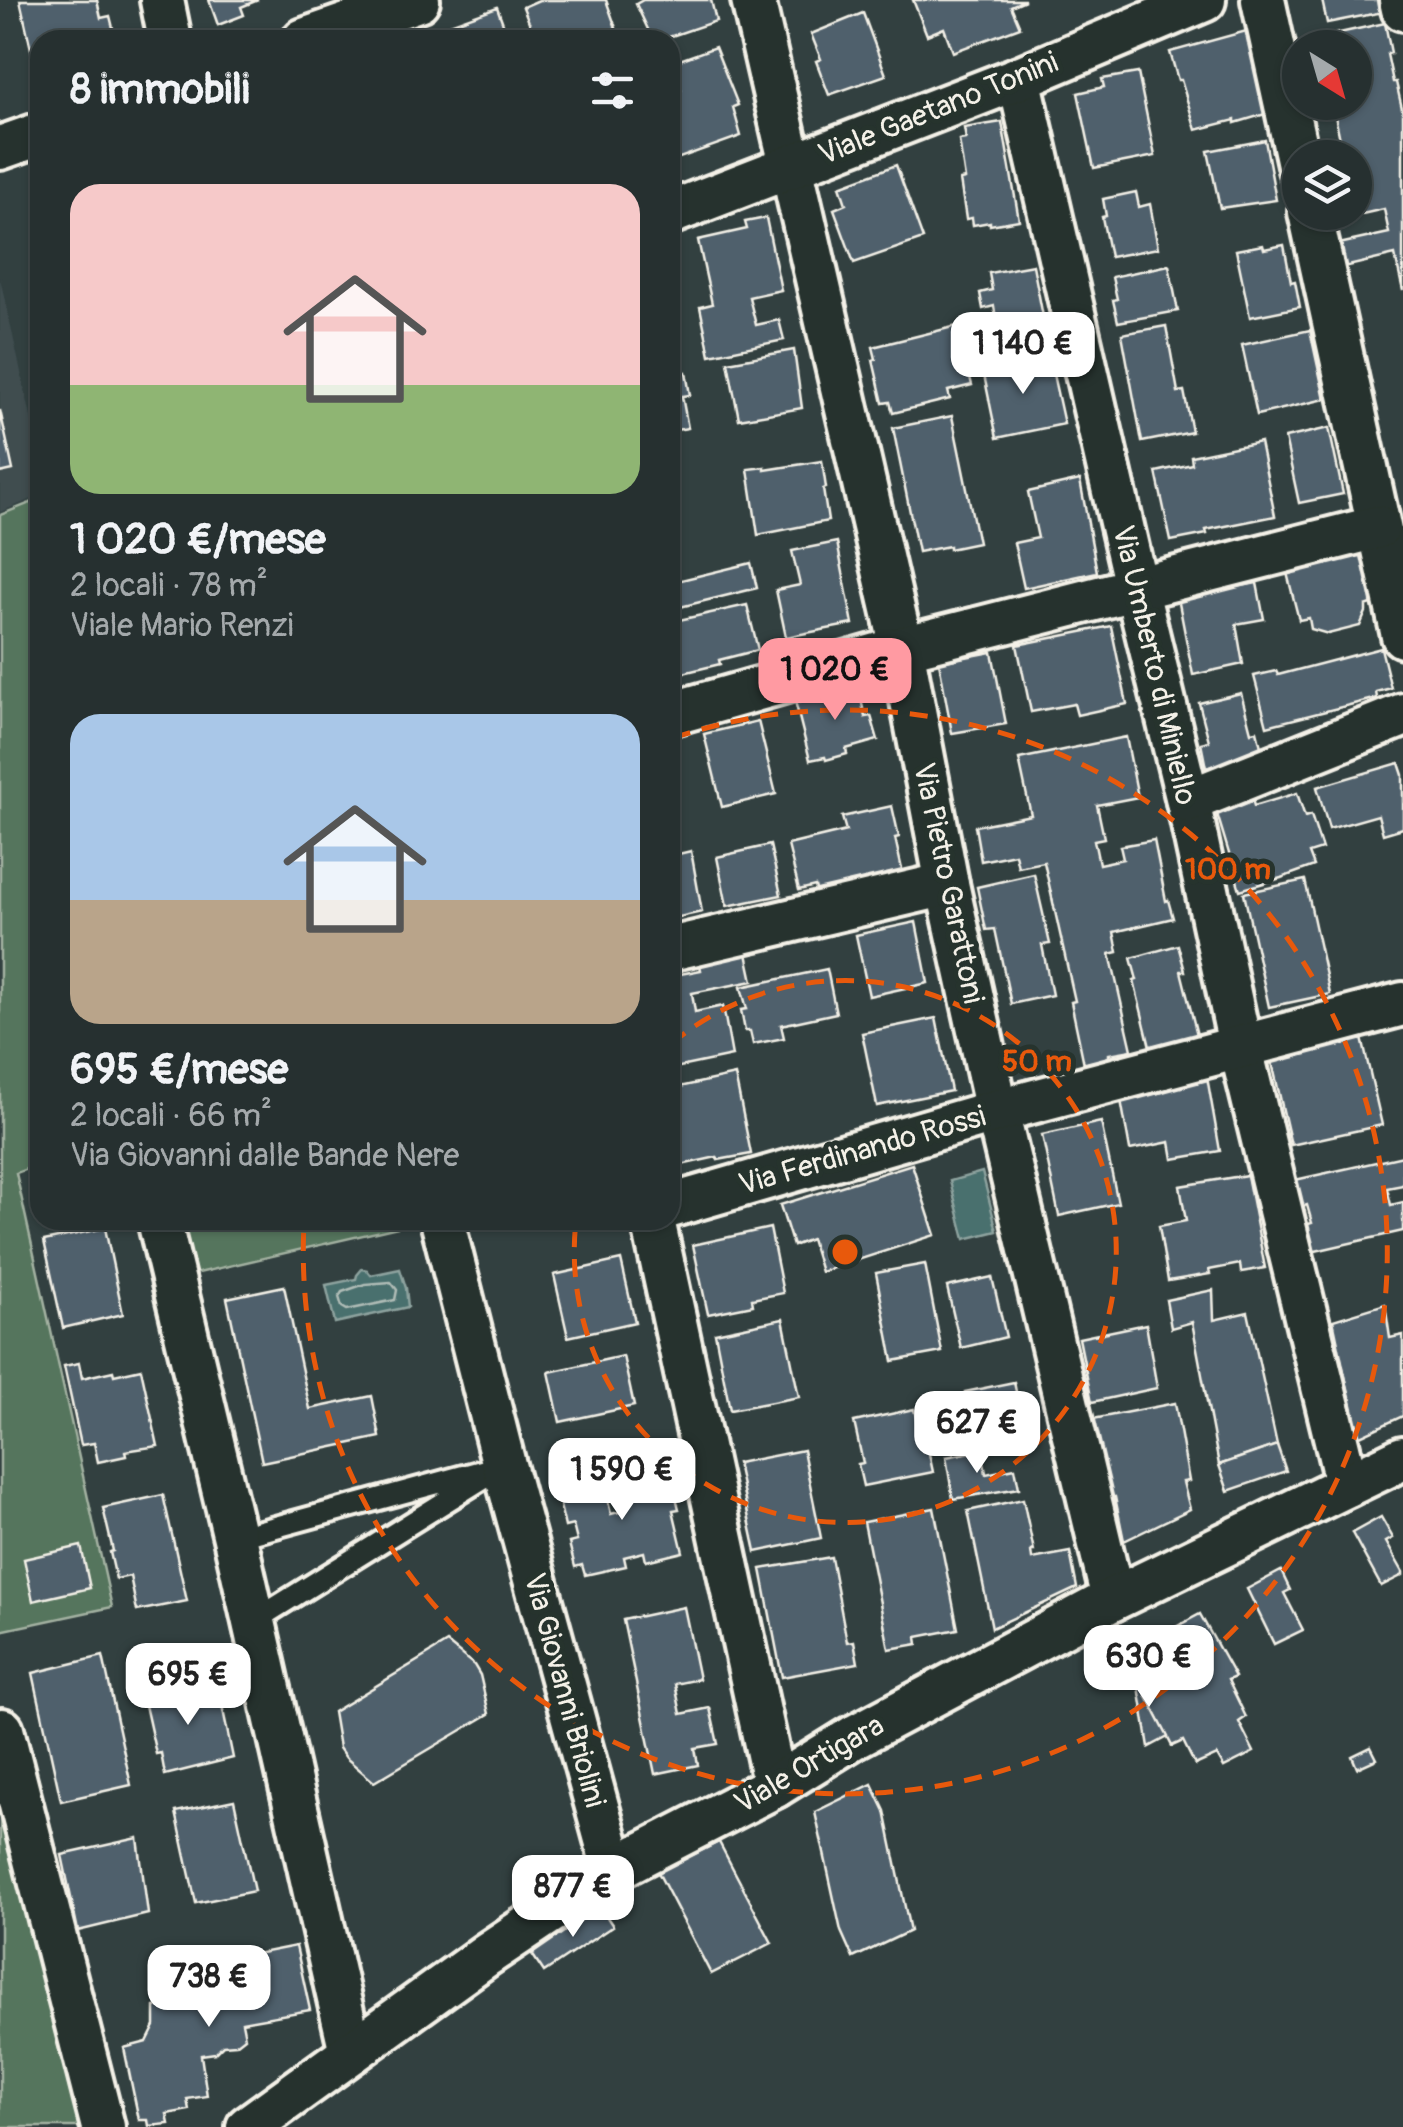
<!DOCTYPE html>
<html lang="it">
<head>
<meta charset="utf-8">
<style>
	body { margin:0; font-family:Pangolin,sans-serif; background:#2e3838; color:#f1f3f6; height:100vh; display:flex; flex-direction:column; font-size:38px; white-space:nowrap }
	* { box-sizing:border-box; margin:0 }
	p { font-size:32px; color:#a4a9ab }
	.icon { flex:none; width:55px; height:55px; fill:none; stroke:currentColor; stroke-width:2; stroke-linecap:round; stroke-linejoin:round }
	.map { position:relative; flex:1; overflow:hidden }
	.side { position:absolute; left:30px; top:30px; width:650px; height:1200px; display:flex; flex-direction:column; background:#263030; border-radius:30px; box-shadow:0 2px 8px #0004,0 0 0 2px #424b4c }
	.side>* { flex:none }
	.needle { width:65px; rotate:143deg }
	.tools { position:absolute; left:1282px; top:30px; display:grid; gap:20px }
	.tools a { display:grid; place-items:center; width:90px; height:90px; border-radius:50%; background:#263030; box-shadow:0 2px 8px #0004,0 0 0 2px #424b4c; font-size:50px }
	.price { position:absolute; translate:-50% -85px; padding:0 22px; border-radius:20px; background:#fff; color:#222; font-size:32px; line-height:65px; filter:drop-shadow(0 2px 5px #0008) }
	.price::after { content:''; position:absolute; left:50%; top:60px; width:30px; height:22px; margin-left:-15px; background:inherit; clip-path:polygon(0 0,100% 0,50% 100%) }
	.price.selected { background:#ff9aa2; color:#111 }
	ul { padding:0; list-style:none }
	li { display:grid; align-content:center; gap:20px; height:530px; padding:0 40px }
	li span { display:grid; place-items:center; height:310px; border-radius:30px; color:#555 }
	li>.icon { margin-inline-start:auto }
	span .icon { width:180px; height:180px; fill:#fffc; stroke-width:1 }
	li b { font-size:42px }
	h2 { display:flex; justify-content:space-between; align-items:center; height:120px; padding:0 40px; font-size:42px }
	.map>svg:first-child { display:block }
	.built { fill:#3f4d50 }
	.green { fill:#54745d; stroke:#a4b2a2; stroke-width:2.5 }
	.water { fill:#4a6f6e; stroke:#8ea39f; stroke-width:2.5 }
	.lines { fill:none; stroke-linecap:round; stroke-linejoin:round }
	.shore { stroke:#b0bdb7; stroke-width:2.5 }
	.building { fill:#4f606c; stroke:#f4f1e8; stroke-width:2.5 }
	.lane-casing { stroke:#f4f1e8; stroke-width:28 }
	.street-casing { stroke:#f4f1e8; stroke-width:50 }
	.lane { stroke:#26332d; stroke-width:20 }
	.street { stroke:#26332d; stroke-width:42 }
	.ring { fill:none; stroke:#e8590c; stroke-width:5; stroke-dasharray:18 12 }
	.labels { text-anchor:middle; stroke-width:10; stroke-linejoin:round; paint-order:stroke }
	.street-label { font-size:30px; fill:#f4f1e8; stroke:#26332d }
	.centre { fill:#e8590c; stroke:#26332d; stroke-width:5 }
	.ring-label { font-size:30px; text-anchor:middle; font-weight:bold; fill:#e8590c; stroke:#26332d; stroke-width:10; stroke-linejoin:round; paint-order:stroke }
</style>
</head>
<body>
<div class="map">
<svg width="1403" height="2127" viewBox="0 0 1403 2127">
	<rect width="100%" height="100%" fill="#324040"/>
	<filter id="ink" filterUnits="userSpaceOnUse"><feTurbulence type="fractalNoise" baseFrequency=".01" numOctaves="2"/><feDisplacementMap in="SourceGraphic" scale="20" xChannelSelector="R" yChannelSelector="G"/><feConvolveMatrix kernelMatrix="1 2 1 2 8 2 1 2 1" color-interpolation-filters="sRGB"/></filter>
	<g filter="url(#ink)">
		<polygon class="built" points="0,278 40,457 40,496 0,512"/>
		<g class="green">
			<polygon points="40,499 40,1164 16,1173 112,1607 0,1631 0,515"/>
			<polygon points="179,1220 419,1220 420,1222 194,1274"/>
			<polygon points="0,1781 85,2117 80,2127 0,2127"/>
		</g>
		<g class="water">
			<polygon points="982,1172 997,1231 965,1239 950,1181"/>
			<polygon points="362,1269 367,1270 371,1275 400,1269 406,1288 408,1307 335,1323 326,1285 356,1279 357,1275"/>
		</g>
		<g class="lines">
			<polygon class="shore" points="391,1282 397,1290 395,1300 347,1310 342,1307 339,1297 342,1292 365,1284"/>
		</g>
		<g class="building">
			<polygon points="20,0 97,0 101,18 110,16 116,40 40,40 40,79 38,80"/>
			<polygon points="209,0 258,0 241,7 244,15 218,25"/>
			<polygon points="539,0 606,0 616,28 585,40 536,40 523,7"/>
			<polygon points="643,0 711,0 716,21 660,40 653,40 636,4"/>
			<polygon points="913,0 1025,0 1011,6 1020,27 953,52 944,28 927,35"/>
			<polygon points="1322,0 1380,0 1383,12 1327,23"/>
			<polygon points="497,7 509,40 424,40 422,34"/>
			<polygon points="863,13 886,75 829,95 816,61 821,59 811,34"/>
			<polygon points="1385,23 1391,53 1387,54 1393,82 1396,82 1403,113 1403,291 1395,255 1344,267 1339,244 1389,233 1384,209 1349,217 1347,212 1355,212 1355,158 1344,158 1332,102 1355,102 1355,48 1338,48 1335,34"/>
			<polygon points="1250,30 1258,60 1253,62 1269,113 1235,123 1235,120 1196,130 1181,80 1178,80 1170,52"/>
			<polygon points="715,47 738,105 733,107 741,136 674,160 670,150 670,94 681,89 674,62"/>
			<polygon points="1138,73 1155,156 1094,168 1078,93 1104,87 1102,79"/>
			<polygon points="1002,122 1019,220 990,225 990,222 973,225 972,218 966,219 960,180 965,179 959,140 966,139 964,128"/>
			<polygon points="1265,140 1276,200 1220,208 1208,151"/>
			<polygon points="896,165 923,239 854,263 834,209 846,204 840,186"/>
			<polygon points="1136,192 1139,207 1150,204 1158,248 1110,257 1102,217 1106,216 1103,199"/>
			<polygon points="766,218 781,290 749,297 756,325 779,320 784,340 710,355 700,307 712,304 698,240 747,229 745,222"/>
			<polygon points="1263,245 1264,249 1284,245 1291,282 1295,281 1300,307 1250,317 1236,250"/>
			<polygon points="1033,265 1045,327 999,336 994,306 983,309 980,293 992,290 989,273"/>
			<polygon points="1169,265 1178,311 1118,322 1113,300 1117,299 1112,277"/>
			<polygon points="957,326 972,385 948,391 950,399 893,413 890,402 883,403 873,360 876,359 873,347"/>
			<polygon points="1166,326 1178,392 1184,391 1192,432 1142,442 1122,334"/>
			<polygon points="1310,330 1325,399 1257,415 1242,345"/>
			<polygon points="794,350 802,408 739,419 728,362"/>
			<polygon points="1049,356 1064,424 997,438 983,370"/>
			<polygon points="686,372 690,395 682,396 688,428 670,431 670,375"/>
			<polygon points="0,410 13,470 0,473"/>
			<polygon points="952,416 978,543 949,549 949,546 918,552 893,428"/>
			<polygon points="1329,428 1343,494 1299,503 1285,438"/>
			<polygon points="1260,442 1275,516 1206,530 1207,534 1171,541 1156,472 1192,464 1191,456"/>
			<polygon points="822,461 826,488 823,489 828,521 758,535 748,469 765,467 765,470"/>
			<polygon points="1080,480 1097,572 1024,588 1014,543 1038,538 1028,492"/>
			<polygon points="837,542 853,624 786,637 776,590 800,585 792,551"/>
			<polygon points="1364,548 1377,602 1366,606 1366,612 1360,626 1328,634 1311,629 1309,618 1299,620 1286,569"/>
			<polygon points="751,563 757,588 680,607 680,609 670,612 670,569 673,582"/>
			<polygon points="1257,583 1264,619 1236,624 1243,664 1193,675 1178,598"/>
			<polygon points="747,605 758,650 719,660 720,664 679,674 670,639 670,622"/>
			<polygon points="1111,626 1127,704 1077,715 1074,704 1031,712 1017,645"/>
			<polygon points="1381,648 1391,688 1376,692 1377,698 1267,726 1254,676 1276,671 1278,675"/>
			<polygon points="992,652 1006,724 952,733 939,662"/>
			<polygon points="858,686 865,717 871,716 878,740 846,749 847,754 826,760 825,757 810,760 795,701"/>
			<polygon points="1241,693 1251,732 1257,731 1262,751 1243,755 1243,759 1206,768 1201,743 1209,741 1199,703"/>
			<polygon points="758,721 776,794 722,807 704,734"/>
			<polygon points="1126,737 1138,797 1097,805 1104,838 1094,840 1099,864 1123,859 1120,846 1154,840 1166,901 1168,900 1173,918 1114,932 1118,952 1110,954 1132,1050 1109,1054 1109,1058 1084,1064 1071,1002 1075,1001 1044,862 1018,867 1015,854 981,861 975,826 1031,815 1019,759"/>
			<polygon points="1399,763 1403,775 1403,828 1383,834 1378,815 1329,829 1317,787"/>
			<polygon points="1297,793 1305,817 1311,815 1322,849 1309,853 1314,866 1281,878 1240,890 1215,807 1251,796 1254,806"/>
			<polygon points="892,806 899,837 895,838 903,874 817,894 815,886 799,890 788,845 846,831 842,817"/>
			<polygon points="770,845 781,895 727,906 717,857"/>
			<polygon points="691,851 702,912 670,919 670,856"/>
			<polygon points="1034,874 1050,944 1042,945 1052,995 1011,1004 995,929 986,930 977,887"/>
			<polygon points="1305,880 1330,994 1269,1007 1244,893"/>
			<polygon points="916,922 928,983 869,996 856,935"/>
			<polygon points="745,944 753,981 692,993 695,1012 723,1006 732,1056 670,1069 670,976 701,970 698,955"/>
			<polygon points="1178,945 1185,971 1181,971 1197,1035 1150,1047 1134,981 1137,980 1131,958"/>
			<polygon points="827,969 836,1013 781,1025 784,1038 753,1044 750,1031 745,1031 741,1010 747,1009 741,987"/>
			<polygon points="936,1018 951,1091 877,1106 862,1033"/>
			<polygon points="1362,1038 1382,1125 1291,1145 1271,1058"/>
			<polygon points="735,1075 751,1154 718,1160 717,1157 681,1165 673,1124 670,1124 670,1089"/>
			<polygon points="1207,1077 1220,1151 1173,1159 1170,1142 1130,1150 1121,1100 1163,1092 1162,1085"/>
			<polygon points="1101,1122 1118,1203 1059,1216 1042,1135"/>
			<polygon points="1403,1156 1403,1185 1387,1188 1391,1205 1403,1202 1403,1231 1311,1252 1305,1225 1312,1223 1307,1205 1301,1207 1295,1180"/>
			<polygon points="912,1164 935,1235 821,1272 811,1239 793,1246 780,1205"/>
			<polygon points="1247,1175 1265,1268 1241,1272 1240,1264 1209,1270 1210,1274 1168,1281 1159,1226 1186,1221 1180,1186"/>
			<polygon points="105,1228 123,1314 63,1328 44,1241"/>
			<polygon points="770,1228 783,1293 752,1299 753,1305 708,1314 693,1245"/>
			<polygon points="621,1260 635,1322 568,1337 554,1275"/>
			<polygon points="925,1264 942,1352 893,1361 876,1273"/>
			<polygon points="992,1277 1006,1337 961,1348 947,1287"/>
			<polygon points="284,1286 310,1409 372,1396 380,1437 262,1462 227,1298"/>
			<polygon points="1213,1290 1214,1320 1248,1312 1277,1445 1219,1465 1192,1322 1171,1328 1166,1300"/>
			<polygon points="1385,1304 1390,1338 1403,1335 1403,1416 1358,1437 1333,1320"/>
			<polygon points="783,1319 799,1397 730,1410 715,1333"/>
			<polygon points="1146,1324 1157,1388 1092,1402 1079,1338"/>
			<polygon points="623,1356 634,1406 560,1422 549,1372"/>
			<polygon points="79,1363 82,1378 113,1371 114,1375 141,1369 158,1446 125,1451 126,1456 98,1462 94,1443 81,1445 64,1366"/>
			<polygon points="1014,1382 1025,1435 977,1445 965,1392"/>
			<polygon points="1175,1403 1189,1481 1183,1482 1190,1509 1124,1541 1115,1497 1110,1498 1093,1419"/>
			<polygon points="914,1409 923,1451 928,1449 933,1472 863,1486 858,1464 863,1463 854,1422"/>
			<polygon points="1277,1445 1286,1471 1228,1491 1219,1465"/>
			<polygon points="803,1450 821,1538 756,1552 737,1463"/>
			<polygon points="982,1450 986,1474 1015,1468 1019,1488 953,1499 946,1457"/>
			<polygon points="643,1471 646,1483 671,1477 679,1509 673,1510 683,1552 646,1561 644,1552 624,1557 626,1566 585,1575 582,1565 575,1567 569,1543 577,1541 573,1525 565,1527 557,1492 577,1487 578,1491 604,1484 611,1514 623,1511 615,1478"/>
			<polygon points="163,1495 187,1601 137,1611 130,1576 116,1579 110,1552 113,1551 103,1508"/>
			<polygon points="1023,1499 1034,1551 1031,1551 1032,1559 1070,1552 1077,1588 992,1628 968,1511"/>
			<polygon points="934,1508 958,1629 917,1637 918,1644 889,1649 864,1522"/>
			<polygon points="1381,1517 1393,1538 1386,1542 1403,1572 1403,1575 1381,1586 1352,1533"/>
			<polygon points="81,1546 90,1588 33,1601 24,1559"/>
			<polygon points="831,1557 847,1642 854,1641 858,1663 782,1677 761,1569"/>
			<polygon points="1281,1571 1290,1590 1284,1593 1303,1630 1274,1644 1247,1589"/>
			<polygon points="684,1607 699,1679 675,1684 681,1714 710,1708 718,1744 695,1748 698,1765 655,1774 623,1620"/>
			<polygon points="1200,1614 1235,1677 1228,1680 1246,1717 1239,1722 1254,1752 1224,1767 1217,1755 1195,1765 1183,1741 1172,1746 1146,1695 1152,1690 1133,1650"/>
			<polygon points="447,1643 474,1665 480,1675 489,1714 374,1782 346,1758 339,1748 333,1712"/>
			<polygon points="1133,1650 1152,1690 1146,1695 1168,1737 1149,1747"/>
			<polygon points="103,1656 131,1785 61,1801 33,1673"/>
			<polygon points="211,1681 216,1706 222,1705 233,1758 165,1775 161,1753 156,1754 143,1696"/>
			<polygon points="1371,1747 1377,1759 1357,1768 1352,1756"/>
			<polygon points="872,1784 885,1811 910,1931 853,1958 841,1931 815,1812"/>
			<polygon points="234,1800 254,1891 196,1903 176,1812"/>
			<polygon points="138,1838 148,1914 78,1931 62,1855"/>
			<polygon points="719,1842 772,1943 711,1974 658,1872"/>
			<polygon points="600,1907 613,1926 544,1972 532,1954"/>
			<polygon points="296,1946 310,2010 242,2022 245,2037 236,2044 223,2045 215,2053 201,2055 207,2096 187,2099 189,2110 167,2114 169,2124 149,2126 148,2120 139,2120 124,2048 147,2042 155,2026 155,2007 201,1994 200,1988 224,1982 222,1976 244,1972 241,1957"/>
		</g>
		<g class="lines">
			<g class="lane-casing">
				<polyline id="lane" points="235,1538 504,1465 254,1621"/>
			</g>
			<g class="street-casing">
				<g id="street">
					<polyline points="162,0 170,40"/>
					<polyline points="753,0 902,648 947,884 997,1111 1113,1599"/>
					<polyline points="1263,0 1300,169"/>
					<polyline points="1401,0 1403,9"/>
					<polyline points="304,40 418,0"/>
					<polyline points="1019,78 1136,587 1188,801 1240,1045 1347,1485"/>
					<polyline points="0,148 40,134"/>
					<polyline points="1310,212 1403,636"/>
					<polyline points="670,213 1019,78 1204,0"/>
					<polyline points="670,714 902,648 1378,527"/>
					<polyline points="1188,801 1403,715"/>
					<polyline points="670,949 947,884"/>
					<polyline points="670,1206 997,1111 1403,1004"/>
					<polyline points="159,1220 235,1538 351,2052"/>
					<polyline points="442,1220 504,1465 614,1869"/>
					<polyline points="653,1220 775,1786"/>
					<polyline points="2,1730 103,2127"/>
					<polyline points="248,2127 486,1955 614,1869 775,1786 854,1737 1113,1599 1403,1458"/>
				</g>
			</g>
			<use href="#lane" class="lane"/>
			<use href="#street" class="street"/>
		</g>
	</g>
	<g class="ring">
		<path d="M671 1044A271 271 0 1 1 576 1221"/>
		<path d="M673 738A542 542 0 1 1 304 1224"/>
	</g>
	<g class="labels">
		<g class="street-label">
			<text transform="translate(938 108) rotate(-22)" y="10">Viale Gaetano Tonini</text>
			<text transform="translate(1155 665) rotate(77)" y="10">Via Umberto di Miniello</text>
			<text transform="translate(949 883) rotate(78)" y="10">Via Pietro Garattoni</text>
			<text transform="translate(862 1150) rotate(-16)" y="10">Via Ferdinando Rossi</text>
			<text transform="translate(565 1690) rotate(75)" y="10">Via Giovanni Briolini</text>
			<text transform="translate(809 1764) rotate(-30)" y="10">Viale Ortigara</text>
		</g>
	</g>
	<circle cx="845" cy="1252" r="15" class="centre"/>
	<g class="ring-label">
		<text x="1228" y="879">100 m</text>
		<text x="1037" y="1071">50 m</text>
	</g>
</svg>
<div class="tools">
<a><svg class="needle" viewBox="-14 -14 28 28"><path d="M0-13l5 13h-10z" fill="#e53935"/><path d="M0 13l5-13h-10z" fill="#a4a9ab"/></svg></a>
<a><svg class="icon" aria-label="layers" viewBox="0 0 24 24"><path d="M12 4l9 5-9 5-9-5zM3 14l9 5 9-5"/></svg></a>
</div>
<b class="price" style="left:1023px;top:397px">1 140 €</b>
<b class="price selected" style="left:835px;top:723px">1 020 €</b>
<b class="price" style="left:977px;top:1476px">627 €</b>
<b class="price" style="left:622px;top:1523px">1 590 €</b>
<b class="price" style="left:1149px;top:1710px">630 €</b>
<b class="price" style="left:188px;top:1728px">695 €</b>
<b class="price" style="left:573px;top:1940px">877 €</b>
<b class="price" style="left:209px;top:2030px">738 €</b>
<section class="side">
<h2>8 immobili<svg class="icon" aria-label="filters" viewBox="0 0 24 24"><path d="M4 7h16M4 17h16"/><circle cx="9" cy="7" r="2"/><circle cx="15" cy="17" r="2"/></svg></h2>
<ul>
<li><span style="background:linear-gradient(#f6c9c9 65%,#8fb573 0)"><svg class="icon" aria-label="home" viewBox="0 0 24 24"><path d="M3 11l9-7 9 7M6 9v11h12V9"/></svg></span><div><b>1 020 €/mese</b><p>2 locali · 78 m²</p><p>Viale Mario Renzi</p></div></li>
<li><span style="background:linear-gradient(#a9c7e8 60%,#b9a48a 0)"><svg class="icon" aria-label="home" viewBox="0 0 24 24"><path d="M3 11l9-7 9 7M6 9v11h12V9"/></svg></span><div><b>695 €/mese</b><p>2 locali · 66 m²</p><p>Via Giovanni dalle Bande Nere</p></div></li>
</ul>
</section>
</div>
</body>
</html>
